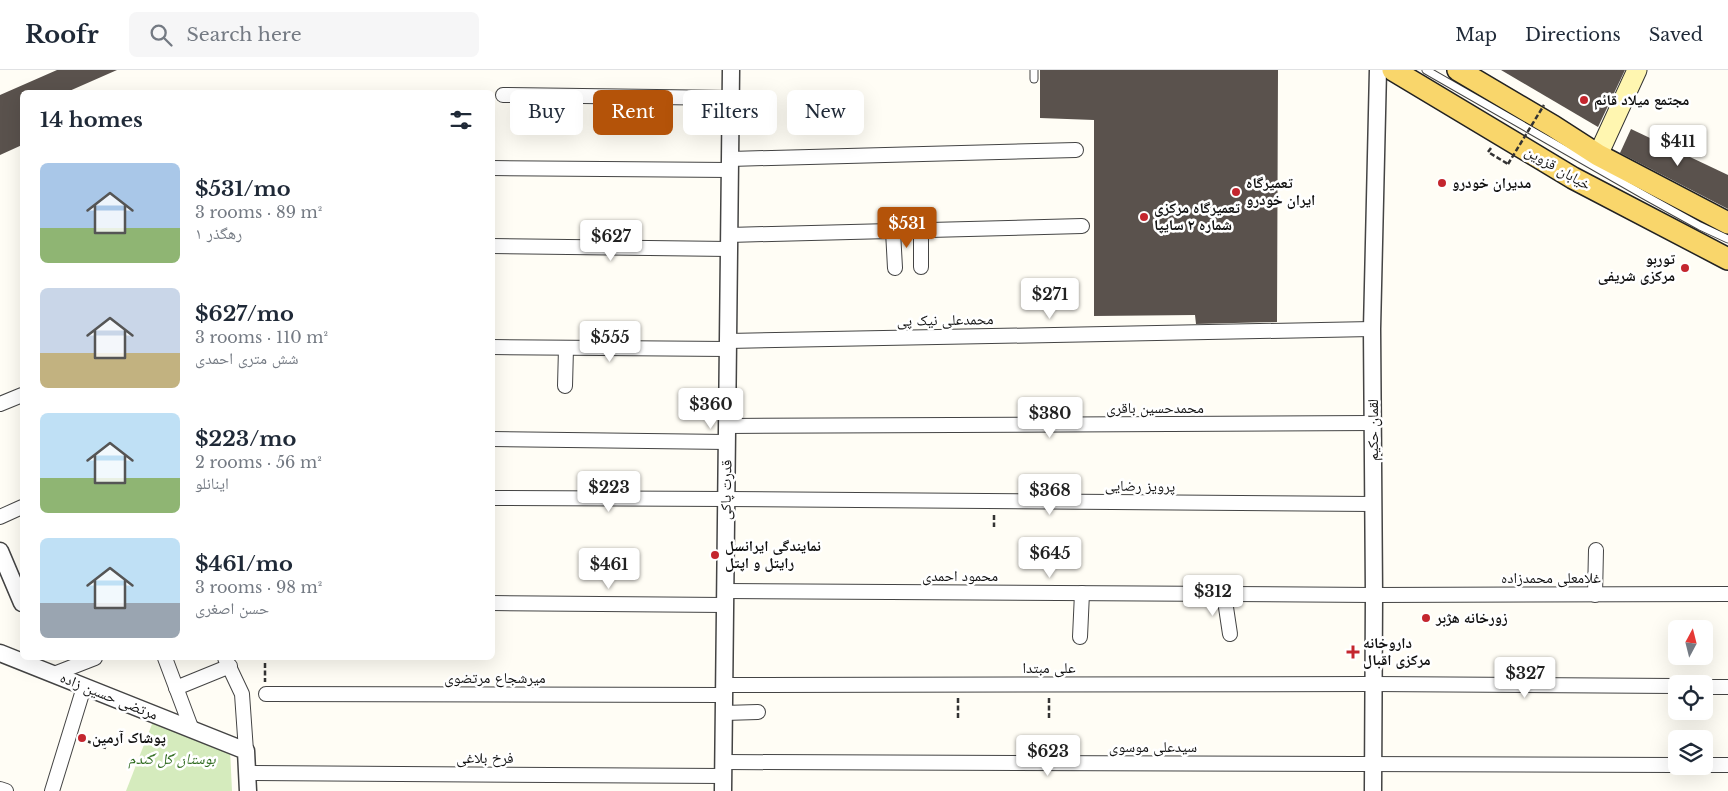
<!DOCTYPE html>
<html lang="en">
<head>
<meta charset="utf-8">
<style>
	body { margin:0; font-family:"Libre Baskerville","Noto Naskh Arabic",serif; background:#f6f6f7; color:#1f2937; height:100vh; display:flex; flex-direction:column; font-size:19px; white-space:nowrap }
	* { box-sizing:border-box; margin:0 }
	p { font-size:16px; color:#747a83 }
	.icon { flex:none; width:28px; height:28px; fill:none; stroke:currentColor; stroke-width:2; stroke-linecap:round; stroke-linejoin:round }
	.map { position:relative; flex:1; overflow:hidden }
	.details { position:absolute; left:20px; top:20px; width:475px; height:570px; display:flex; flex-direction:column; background:#fff; border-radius:8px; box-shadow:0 5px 20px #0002 }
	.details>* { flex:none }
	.hud { position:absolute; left:510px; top:20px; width:475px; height:45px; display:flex; gap:10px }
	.needle { width:32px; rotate:7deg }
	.buttons { position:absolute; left:1668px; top:550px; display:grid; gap:10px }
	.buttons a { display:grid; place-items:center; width:45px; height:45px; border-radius:8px; background:#fff; box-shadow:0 5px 20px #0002; font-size:25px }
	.price { position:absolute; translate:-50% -42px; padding:0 11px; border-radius:5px; background:#fff; color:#222; font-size:16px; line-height:32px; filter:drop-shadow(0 1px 2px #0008) }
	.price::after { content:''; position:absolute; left:50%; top:30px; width:15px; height:11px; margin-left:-8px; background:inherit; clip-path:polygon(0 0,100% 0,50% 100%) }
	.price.selected { background:#b45309; color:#fff }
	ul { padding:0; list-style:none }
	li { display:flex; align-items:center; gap:15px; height:125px; padding:0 20px }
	li span { display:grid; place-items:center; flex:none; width:140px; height:100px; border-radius:8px; color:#555 }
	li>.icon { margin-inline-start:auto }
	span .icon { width:60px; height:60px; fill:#fffc; stroke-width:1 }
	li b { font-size:21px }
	h2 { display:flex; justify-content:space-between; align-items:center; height:60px; padding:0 20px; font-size:21px }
	.tag { padding:0 18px; border-radius:8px; background:#fff; box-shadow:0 5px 20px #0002; font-size:18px; line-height:45px }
	.tag.selected { background:#b45309; color:#fff }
	header { display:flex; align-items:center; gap:30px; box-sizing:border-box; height:70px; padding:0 25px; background:#fff; border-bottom:1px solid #e0e1e3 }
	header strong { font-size:24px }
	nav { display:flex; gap:28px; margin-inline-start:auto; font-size:18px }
	.search { width:350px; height:45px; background:#f6f6f7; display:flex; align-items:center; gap:12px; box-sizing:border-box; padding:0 18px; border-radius:8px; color:#747a83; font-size:19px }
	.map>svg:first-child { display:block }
	.green { fill:#d5ebbd }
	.building { fill:#5a524d }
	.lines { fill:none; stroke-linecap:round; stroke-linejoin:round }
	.service-casing { stroke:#444; stroke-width:9 }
	.minor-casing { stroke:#444; stroke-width:16 }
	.tertiary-casing { stroke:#444; stroke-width:19 }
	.secondary-casing { stroke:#333; stroke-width:21 }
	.primary-casing { stroke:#222; stroke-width:24 }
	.path { stroke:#333; stroke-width:2.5; stroke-dasharray:5 2.5; stroke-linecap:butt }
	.service { stroke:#fff; stroke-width:7 }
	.minor { stroke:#fff; stroke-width:14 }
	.tertiary { stroke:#fff; stroke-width:16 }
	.secondary { stroke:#fff6b0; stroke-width:19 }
	.primary { stroke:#f9d66b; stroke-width:21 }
	.path-bridge { stroke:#333; stroke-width:2.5; stroke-dasharray:5 2.5; stroke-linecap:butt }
	.poi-dot { fill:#c4262e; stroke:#fff; stroke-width:2 }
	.labels { text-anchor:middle; stroke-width:5; stroke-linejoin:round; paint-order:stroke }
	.poi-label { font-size:15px; font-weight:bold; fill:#111; stroke:#fff; text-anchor:start }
	.street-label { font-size:15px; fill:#111; stroke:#fff }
	.park-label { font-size:15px; font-style:italic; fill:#2f6b1f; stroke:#fff }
</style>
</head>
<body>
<header>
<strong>Roofr</strong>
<div class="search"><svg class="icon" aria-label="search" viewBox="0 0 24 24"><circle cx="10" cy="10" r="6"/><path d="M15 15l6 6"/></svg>Search here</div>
<nav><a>Map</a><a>Directions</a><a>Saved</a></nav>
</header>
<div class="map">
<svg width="1728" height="721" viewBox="0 0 1728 721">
	<rect width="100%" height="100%" fill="#fffdf5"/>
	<polygon class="green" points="154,649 230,679 232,721 126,721"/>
	<g class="building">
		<polygon points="57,0 117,0 67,22 22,22 22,75 0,85 0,25"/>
		<polygon points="1040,0 1278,0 1277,252 1196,254 1195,245 1094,246 1094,50 1040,48"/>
		<polygon points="1501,0 1625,0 1598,57"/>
		<polygon points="1631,59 1728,105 1728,139 1620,83"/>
	</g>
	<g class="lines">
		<g class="service-casing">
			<g id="service">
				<polyline points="1426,0 1644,125 1700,156 1728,169"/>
				<polyline points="1034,9 1034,0"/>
			</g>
		</g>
		<g class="minor-casing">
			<g id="minor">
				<polyline points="503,25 731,28"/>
				<polyline points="730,89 1076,80"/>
				<polyline points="492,98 730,100"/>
				<polyline points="921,160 921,197"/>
				<polyline points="893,161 895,198"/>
				<polyline points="729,165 1082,156"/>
				<polyline points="492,176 729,179"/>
				<polyline points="728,271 1372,259"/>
				<polyline points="492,277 728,279"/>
				<polyline points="565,316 566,278"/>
				<polyline points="0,334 22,325"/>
				<polyline points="727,356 1373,353"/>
				<polyline points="492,369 727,372"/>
				<polyline points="492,428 726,429 1373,434"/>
				<polyline points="0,447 22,437"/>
				<polyline points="725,521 1374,525 1728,524"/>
				<polyline points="1224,524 1230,564"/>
				<polyline points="1595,525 1596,480"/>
				<polyline points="492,533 725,535"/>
				<polyline points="1080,567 1082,523"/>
				<polyline points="165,588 192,660"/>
				<polyline points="225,588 242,624 246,681"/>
				<polyline points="54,604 95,588"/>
				<polyline points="724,615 1373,614 1676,616"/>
				<polyline points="1704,617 1728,617"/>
				<polyline points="176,618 230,596"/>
				<polyline points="266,624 724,625"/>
				<polyline points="724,643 758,642"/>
				<polyline points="724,692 1676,695"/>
				<polyline points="1704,695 1728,695"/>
				<polyline points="247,703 723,706"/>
				<polyline points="0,719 6,721"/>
				<polyline points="52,721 84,617"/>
			</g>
		</g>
		<g class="tertiary-casing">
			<g id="tertiary">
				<polyline points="0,481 22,533"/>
				<polyline points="0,583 246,681 248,721"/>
				<polyline points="723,721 731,0"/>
				<polyline points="1373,721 1374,525 1372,259 1378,0"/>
			</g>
		</g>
		<g class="secondary-casing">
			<polyline id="secondary" points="1598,85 1637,0"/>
		</g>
		<g class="primary-casing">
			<g id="primary">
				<polyline points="1393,0 1573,108 1728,189"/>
				<polyline points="1458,0 1553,56 1598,85 1728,153"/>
			</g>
		</g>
		<g class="path">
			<polyline points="1491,78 1488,82 1508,94"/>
			<polyline points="994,445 994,457"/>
			<polyline points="265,593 265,612"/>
			<polyline points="958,628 958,650"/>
			<polyline points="1049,628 1049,649"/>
			<polyline points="81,669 106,678"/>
		</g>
		<use href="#service" class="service"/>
		<use href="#minor" class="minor"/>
		<use href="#tertiary" class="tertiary"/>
		<use href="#secondary" class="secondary"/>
		<use href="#primary" class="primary"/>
		<polyline class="path-bridge" points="1508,94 1544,35"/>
	</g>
	<g class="poi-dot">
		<circle cx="1584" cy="30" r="5"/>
		<circle cx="1442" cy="113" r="5"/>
		<circle cx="1236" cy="122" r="5"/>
		<circle cx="1144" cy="147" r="5"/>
		<circle cx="1685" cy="198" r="5"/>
		<circle cx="715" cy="485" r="5"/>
		<circle cx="1426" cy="548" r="5"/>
		<path d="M1350.5 574.5h5v5h5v5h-5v5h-5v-5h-5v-5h5z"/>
		<circle cx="82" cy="668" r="5"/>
	</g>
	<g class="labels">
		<g class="poi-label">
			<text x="1594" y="35">مجتمع میلاد قائم</text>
			<text x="1246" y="118">تعمیرگاه<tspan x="1246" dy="17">ایران خودرو</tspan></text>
			<text x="1452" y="118">مدیران خودرو</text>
			<text x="1154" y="143">تعمیرگاه مرکزی<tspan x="1154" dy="17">شماره ۲ سایپا</tspan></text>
			<text x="1675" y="194" text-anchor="end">توربو<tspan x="1675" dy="17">مرکزی شریفی</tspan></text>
			<text x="725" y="481">نمایندگی ایرانسل<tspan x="725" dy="17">رایتل و اپتل</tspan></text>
			<text x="1436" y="553">زورخانه هژبر</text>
			<text x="1363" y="578">داروخانه<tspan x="1363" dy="17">مرکزی اقبال</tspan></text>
			<text x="92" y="673">پوشاک آرمین</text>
		</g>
		<g class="street-label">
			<text transform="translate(1558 98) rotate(30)" y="5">خیابان قزوین</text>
			<text transform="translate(945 250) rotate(-1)" y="5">محمدعلی نیک پی</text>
			<text x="1155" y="343">محمدحسین باقری</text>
			<text transform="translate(1373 360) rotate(-90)" y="5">لقمان حکیم</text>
			<text transform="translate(1140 416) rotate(1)" y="5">پرویز رضایی</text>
			<text transform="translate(726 420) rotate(-89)" y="5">قدرت پاکی</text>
			<text x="960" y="511">محمود احمدی</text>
			<text x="1551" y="513">غلامعلی محمدزاده</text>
			<text x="1049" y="603">علی مبتدا</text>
			<text x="495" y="613">میرشجاع مرتضوی</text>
			<text transform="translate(109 626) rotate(22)" y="5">مرتضی حسین زاده</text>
			<text x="1153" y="682">سیدعلی موسوی</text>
			<text x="485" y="693">فرخ بلاغی</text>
		</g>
		<g class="park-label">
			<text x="172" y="694">بوستان گل گندم</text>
		</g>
	</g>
</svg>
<div class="buttons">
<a><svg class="needle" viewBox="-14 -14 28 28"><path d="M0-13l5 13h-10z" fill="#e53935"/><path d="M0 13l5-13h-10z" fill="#747a83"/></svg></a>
<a><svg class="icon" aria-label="locate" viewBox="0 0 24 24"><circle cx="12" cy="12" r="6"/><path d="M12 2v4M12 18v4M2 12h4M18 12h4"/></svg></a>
<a><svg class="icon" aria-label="layers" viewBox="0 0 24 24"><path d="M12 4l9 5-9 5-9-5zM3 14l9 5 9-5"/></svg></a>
</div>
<b class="price" style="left:1678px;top:97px">$411</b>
<b class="price selected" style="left:907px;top:179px">$531</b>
<b class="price" style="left:611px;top:192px">$627</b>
<b class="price" style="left:1050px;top:250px">$271</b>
<b class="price" style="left:610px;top:293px">$555</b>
<b class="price" style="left:711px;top:360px">$360</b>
<b class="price" style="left:1050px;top:369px">$380</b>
<b class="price" style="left:609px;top:443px">$223</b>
<b class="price" style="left:1050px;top:446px">$368</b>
<b class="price" style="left:1050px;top:509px">$645</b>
<b class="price" style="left:609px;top:520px">$461</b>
<b class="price" style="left:1213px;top:547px">$312</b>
<b class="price" style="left:1525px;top:629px">$327</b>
<b class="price" style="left:1048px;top:707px">$623</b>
<div class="hud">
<a class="tag">Buy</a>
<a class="tag selected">Rent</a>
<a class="tag">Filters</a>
<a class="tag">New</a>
</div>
<section class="details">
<h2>14 homes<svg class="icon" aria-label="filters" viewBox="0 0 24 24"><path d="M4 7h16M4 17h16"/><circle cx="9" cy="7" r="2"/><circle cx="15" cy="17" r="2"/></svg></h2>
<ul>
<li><span style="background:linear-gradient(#a9c7e8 65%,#8fb573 0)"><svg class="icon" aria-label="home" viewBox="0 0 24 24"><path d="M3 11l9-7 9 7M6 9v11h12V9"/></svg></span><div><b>$531/mo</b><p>3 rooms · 89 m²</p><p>رهگذر ۱</p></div></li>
<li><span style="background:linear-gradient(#c9d6e8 65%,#c2b280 0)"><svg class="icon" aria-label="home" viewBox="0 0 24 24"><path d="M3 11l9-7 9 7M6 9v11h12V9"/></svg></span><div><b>$627/mo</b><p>3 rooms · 110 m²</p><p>شش متری احمدی</p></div></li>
<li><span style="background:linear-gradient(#bfe0f5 65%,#8fb573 0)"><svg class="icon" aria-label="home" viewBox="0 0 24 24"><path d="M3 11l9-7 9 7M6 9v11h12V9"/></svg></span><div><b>$223/mo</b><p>2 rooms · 56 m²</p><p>اینانلو</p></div></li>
<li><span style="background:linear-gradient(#bfe0f5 65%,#9aa5b1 0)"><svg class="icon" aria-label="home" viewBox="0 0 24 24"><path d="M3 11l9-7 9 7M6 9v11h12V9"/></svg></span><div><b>$461/mo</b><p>3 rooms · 98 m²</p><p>حسن اصغری</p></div></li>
</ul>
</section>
</div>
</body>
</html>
